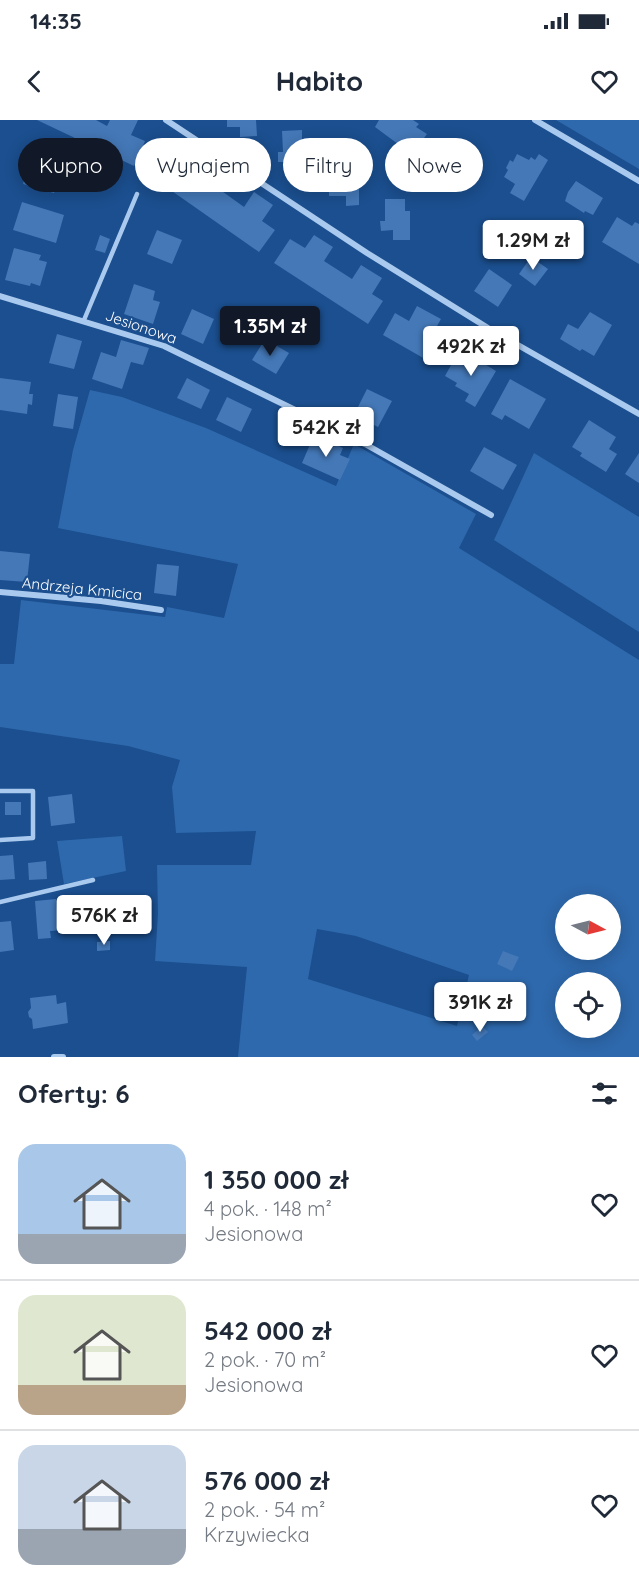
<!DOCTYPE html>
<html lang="pl">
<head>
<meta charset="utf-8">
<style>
	body { margin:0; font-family:Quicksand,sans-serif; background:#f6f6f7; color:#1f2937; height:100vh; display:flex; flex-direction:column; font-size:22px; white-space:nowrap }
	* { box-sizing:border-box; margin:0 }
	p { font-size:20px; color:#747a83 }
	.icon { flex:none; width:33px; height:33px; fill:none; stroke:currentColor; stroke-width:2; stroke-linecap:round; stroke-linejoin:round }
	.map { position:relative; height:937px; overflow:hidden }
	.drawer { display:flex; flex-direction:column; background:#fff; flex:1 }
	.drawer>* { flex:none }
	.top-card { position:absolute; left:18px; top:18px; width:603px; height:54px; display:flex; gap:12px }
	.needle { width:39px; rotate:97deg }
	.fabs { position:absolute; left:555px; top:774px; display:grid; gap:12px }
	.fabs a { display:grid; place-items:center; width:66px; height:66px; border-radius:50%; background:#fff; box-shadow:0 3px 15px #0003; font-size:30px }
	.price { position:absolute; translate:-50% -51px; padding:0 14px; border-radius:6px; background:#fff; color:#222; font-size:20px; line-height:39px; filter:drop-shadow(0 2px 3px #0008) }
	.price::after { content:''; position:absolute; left:50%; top:36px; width:18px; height:14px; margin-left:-9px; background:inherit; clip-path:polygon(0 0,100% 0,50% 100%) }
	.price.selected { background:#111827; color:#fff }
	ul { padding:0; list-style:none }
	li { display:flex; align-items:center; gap:18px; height:150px; padding:0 18px }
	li+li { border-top:2px solid #e0e1e3 }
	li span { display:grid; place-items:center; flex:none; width:168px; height:120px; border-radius:18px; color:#555 }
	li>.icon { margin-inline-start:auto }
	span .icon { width:72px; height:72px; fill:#fffc; stroke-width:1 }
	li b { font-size:26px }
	h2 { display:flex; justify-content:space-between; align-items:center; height:72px; padding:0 18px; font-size:26px }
	.chip { padding:0 21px; border-radius:27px; background:#fff; box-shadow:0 3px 15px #0003; font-size:21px; line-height:54px }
	.chip.selected { background:#111827; color:#fff }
	.status { display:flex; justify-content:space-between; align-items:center; height:42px; padding:0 30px; background:#fff; direction:ltr }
	.status svg { height:16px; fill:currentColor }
	header { display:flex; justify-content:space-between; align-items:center; height:78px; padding:0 18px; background:#fff; font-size:27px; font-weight:800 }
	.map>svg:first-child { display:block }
	.green { fill:#2e69ad; fill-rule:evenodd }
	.building { fill:#4478b7 }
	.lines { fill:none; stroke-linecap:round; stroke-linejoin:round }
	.service { stroke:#a9c9ee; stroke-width:4.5 }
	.minor { stroke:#a9c9ee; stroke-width:6 }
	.labels { text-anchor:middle; stroke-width:4.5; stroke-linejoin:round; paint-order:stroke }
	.street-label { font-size:15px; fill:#fff; stroke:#1b4f8f }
</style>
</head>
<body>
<div class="status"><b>14:35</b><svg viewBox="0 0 49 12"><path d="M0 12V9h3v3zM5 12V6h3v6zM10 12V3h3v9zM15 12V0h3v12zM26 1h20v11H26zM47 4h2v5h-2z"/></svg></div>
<header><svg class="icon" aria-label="back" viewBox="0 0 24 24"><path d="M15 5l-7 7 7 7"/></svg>Habito<svg class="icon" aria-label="heart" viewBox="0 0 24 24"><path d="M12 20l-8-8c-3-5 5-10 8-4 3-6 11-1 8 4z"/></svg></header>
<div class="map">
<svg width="639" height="937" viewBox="0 0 639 937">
	<rect width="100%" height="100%" fill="#1b4f8f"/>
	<g class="green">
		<polygon points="556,0 639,0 639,49"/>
		<path d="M90,270l32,7 84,31 130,58 18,-42 122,70 -17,34 180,112v397h-401l9,-90 -92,-6 3,-47 -1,-49h94l5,-34 -80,2 -4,-46 8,-27 -52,-14 -128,-19v-63h14l7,-64 144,17 2,-10 57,11 14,-54 -180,-36 15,-78zM566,784h44v46h-44zM317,809l39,7 113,39 -12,51 -149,-47zM566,862h44v46h-44z"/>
		<polygon points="534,333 639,397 639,512 494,420"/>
		<polygon points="122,716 126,751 64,764 57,721"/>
	</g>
	<g class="building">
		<polygon points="37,0 96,0 107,6 110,0 138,0 131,15 145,21 134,46"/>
		<polygon points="227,0 256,0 257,16 240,17 240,7 227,7"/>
		<polygon points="379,0 413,0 419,4 416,7 427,14 413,33 403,25 402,27 375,7"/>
		<polygon points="302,10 302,22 307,22 308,51 291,51 291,42 278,42 278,32 283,32 282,11"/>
		<polygon points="517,34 529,40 531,37 535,40 539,34 548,40 524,81 510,73 515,64 504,57 508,50 506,48 510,40 513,42"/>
		<polygon points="38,37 71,47 67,62 59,59 54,73 23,64 26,53 32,55"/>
		<polygon points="208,41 229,55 219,69 244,87 254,72 273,85 262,101 275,110 259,132 169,69 185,45 199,54"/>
		<polygon points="333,45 353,45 353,57 359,57 359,85 346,86 346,76 329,76 329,67 334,67"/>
		<polygon points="576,61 603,78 593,95 585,91 584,93 565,81 568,72"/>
		<polygon points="385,79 405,79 405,91 410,91 410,120 393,120 393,110 381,111 380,101 385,101"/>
		<polygon points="22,82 64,95 56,123 13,110"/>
		<polygon points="617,97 632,106 635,102 639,104 639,144 602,122"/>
		<polygon points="157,110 182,120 172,144 147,134"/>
		<polygon points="100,115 110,119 105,133 95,130"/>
		<polygon points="314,115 333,127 324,141 352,159 361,145 382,158 372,174 383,181 368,204 274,143 290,119 305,128"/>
		<polygon points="14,128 41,135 39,140 47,142 40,166 31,163 30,166 5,160"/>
		<polygon points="531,137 548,149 535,166 519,154"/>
		<polygon points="489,149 512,165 498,187 474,171"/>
		<polygon points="134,164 155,171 153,180 160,182 153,204 124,194"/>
		<polygon points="417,186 441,199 433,213 445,220 432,243 383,215 395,193 409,201"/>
		<polygon points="192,189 214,199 203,224 181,214"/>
		<polygon points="590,192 612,205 594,236 582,229 580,231 560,219 568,204 578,209"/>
		<polygon points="57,214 82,221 74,249 49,243"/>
		<polygon points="265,219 289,233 276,254 252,240"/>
		<polygon points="121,220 149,228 143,245 131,242 122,269 92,259 101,232 116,237"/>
		<polygon points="465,232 496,251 475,287 465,281 469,274 455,266 457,263 445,256 456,236 461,239"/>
		<polygon points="0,258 31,262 29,274 33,274 32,285 28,284 27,294 0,290"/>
		<polygon points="187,258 210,270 201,289 177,278"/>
		<polygon points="510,259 546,279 529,309 505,295 502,300 491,294"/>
		<polygon points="367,269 392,281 378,307 354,295"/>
		<polygon points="58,274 78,277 73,309 53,306"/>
		<polygon points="227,277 252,289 241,312 216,300"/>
		<polygon points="589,300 616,317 609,329 617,334 606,352 580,336 582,333 572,327"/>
		<polygon points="314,315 343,328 340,335 350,339 340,360 302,343"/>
		<polygon points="484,327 517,345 503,370 470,351"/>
		<polygon points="639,333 639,363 625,354"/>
		<polygon points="0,431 30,434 27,462 0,460"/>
		<polygon points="157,444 179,446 176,476 154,473"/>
		<polygon points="72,674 75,703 51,706 48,677"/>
		<rect x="5" y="682" width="16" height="13"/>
		<polygon points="13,735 15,759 0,760 0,736"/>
		<polygon points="46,741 47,759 29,760 28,743"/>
		<polygon points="56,779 57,790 62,790 64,810 50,811 51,818 38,819 35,781"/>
		<polygon points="102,781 102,801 93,801 91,782"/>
		<polygon points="11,801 14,830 0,832 0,802"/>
		<polygon points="110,821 110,830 97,831 97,822"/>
		<polygon points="503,831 519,837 512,851 497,844"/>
		<polygon points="56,875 57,884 66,882 68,903 33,909 32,899 29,897 28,892 31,888 30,878"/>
		<polygon points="482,906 488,912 477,921 472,915"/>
	</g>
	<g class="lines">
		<g class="service">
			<polyline points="84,200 137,74"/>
			<polyline points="0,671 33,671 33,718 0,720"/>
			<polyline points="0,782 93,760"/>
		</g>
		<g class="minor">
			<polyline points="166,0 367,133 488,208 639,294"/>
			<polyline points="535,0 639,61"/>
			<polyline points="0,176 164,226 365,324 491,395"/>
			<polyline points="0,472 101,481 161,490"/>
			<polyline points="54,937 63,937"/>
		</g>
	</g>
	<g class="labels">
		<g class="street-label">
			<text transform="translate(141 207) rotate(19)" y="5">Jesionowa</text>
			<text transform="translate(82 469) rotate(6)" y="5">Andrzeja Kmicica</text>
		</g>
	</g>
</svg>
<div class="fabs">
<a><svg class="needle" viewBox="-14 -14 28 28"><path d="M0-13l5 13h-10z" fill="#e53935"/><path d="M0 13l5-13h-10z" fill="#747a83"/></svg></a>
<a><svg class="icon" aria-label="locate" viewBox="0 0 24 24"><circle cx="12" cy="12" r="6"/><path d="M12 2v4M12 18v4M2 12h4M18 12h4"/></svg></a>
</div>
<b class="price" style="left:533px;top:151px">1.29M zł</b>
<b class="price selected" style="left:270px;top:237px">1.35M zł</b>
<b class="price" style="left:471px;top:257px">492K zł</b>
<b class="price" style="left:326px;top:338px">542K zł</b>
<b class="price" style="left:104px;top:826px">576K zł</b>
<b class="price" style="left:480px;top:913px">391K zł</b>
<div class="top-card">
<a class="chip selected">Kupno</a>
<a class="chip">Wynajem</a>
<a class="chip">Filtry</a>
<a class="chip">Nowe</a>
</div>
</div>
<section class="drawer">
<h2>Oferty: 6<svg class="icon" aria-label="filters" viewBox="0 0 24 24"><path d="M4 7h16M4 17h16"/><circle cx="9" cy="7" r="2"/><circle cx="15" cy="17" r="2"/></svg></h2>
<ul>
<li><span style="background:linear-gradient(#a9c7e8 75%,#9aa5b1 0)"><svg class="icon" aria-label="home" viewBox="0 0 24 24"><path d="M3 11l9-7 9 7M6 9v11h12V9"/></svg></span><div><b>1 350 000 zł</b><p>4 pok. · 148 m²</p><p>Jesionowa</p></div><svg class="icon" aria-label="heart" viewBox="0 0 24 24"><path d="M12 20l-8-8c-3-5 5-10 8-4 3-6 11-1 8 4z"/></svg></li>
<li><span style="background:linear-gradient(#dfe7d0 75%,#b9a48a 0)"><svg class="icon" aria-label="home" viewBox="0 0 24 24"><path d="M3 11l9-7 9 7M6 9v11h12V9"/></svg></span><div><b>542 000 zł</b><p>2 pok. · 70 m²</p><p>Jesionowa</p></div><svg class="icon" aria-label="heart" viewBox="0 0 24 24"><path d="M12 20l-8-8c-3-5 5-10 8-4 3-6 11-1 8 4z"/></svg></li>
<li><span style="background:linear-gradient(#c9d6e8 70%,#9aa5b1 0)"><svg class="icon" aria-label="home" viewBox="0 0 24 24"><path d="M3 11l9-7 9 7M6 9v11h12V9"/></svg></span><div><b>576 000 zł</b><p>2 pok. · 54 m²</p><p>Krzywiecka</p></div><svg class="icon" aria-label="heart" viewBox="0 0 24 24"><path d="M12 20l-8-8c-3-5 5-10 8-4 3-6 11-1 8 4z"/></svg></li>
</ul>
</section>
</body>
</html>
